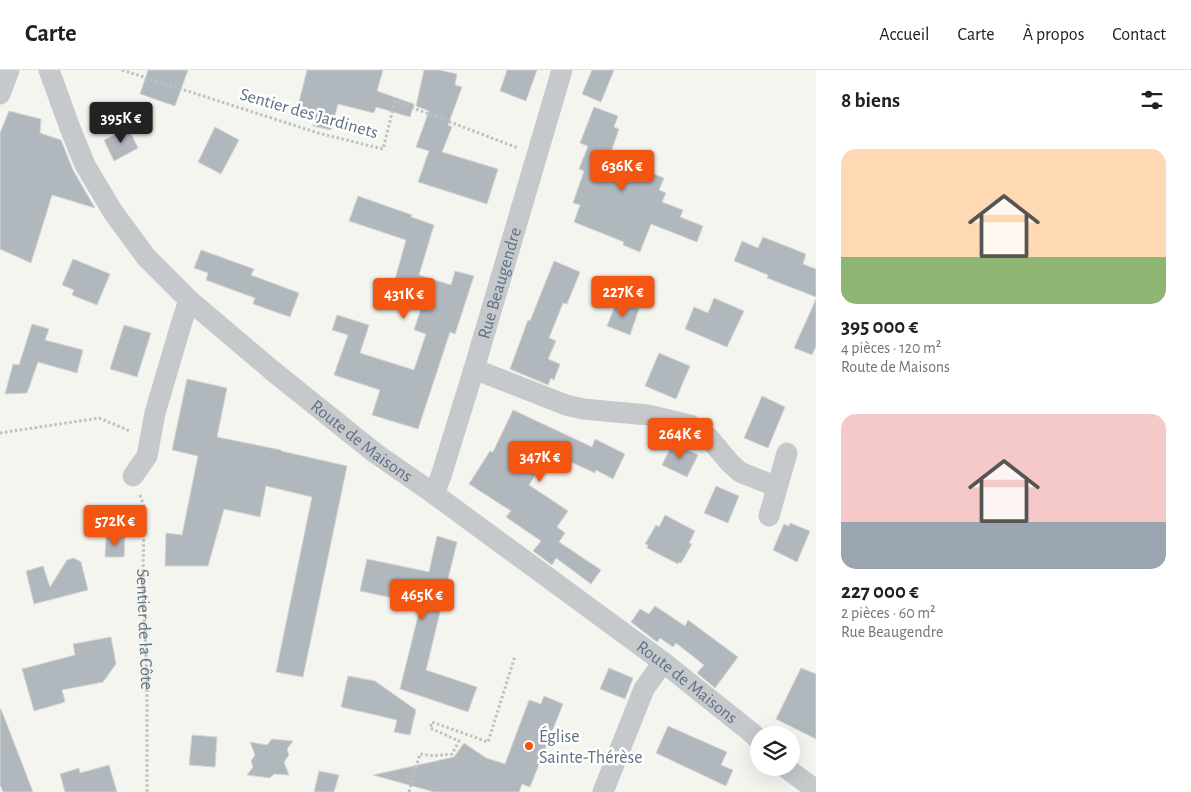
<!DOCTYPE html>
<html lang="fr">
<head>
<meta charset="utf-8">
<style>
	body { margin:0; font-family:"Alegreya Sans",sans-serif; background:#f2f2f2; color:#202124; height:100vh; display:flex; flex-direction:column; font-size:19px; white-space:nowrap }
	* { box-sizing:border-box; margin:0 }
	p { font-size:16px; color:#757577 }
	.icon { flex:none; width:28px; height:28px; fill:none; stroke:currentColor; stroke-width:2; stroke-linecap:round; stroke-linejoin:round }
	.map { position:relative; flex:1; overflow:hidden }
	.details { display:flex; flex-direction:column; background:#fff; width:375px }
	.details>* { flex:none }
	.tools { position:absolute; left:750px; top:656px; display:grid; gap:10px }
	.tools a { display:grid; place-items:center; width:50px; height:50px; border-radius:50%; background:#fff; box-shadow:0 5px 20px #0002; font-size:25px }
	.price { position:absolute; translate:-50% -42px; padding:0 11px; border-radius:5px; background:#f45510; color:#fff; font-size:16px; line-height:32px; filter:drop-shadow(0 1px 2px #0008) }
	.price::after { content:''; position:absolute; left:50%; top:30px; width:15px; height:11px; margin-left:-8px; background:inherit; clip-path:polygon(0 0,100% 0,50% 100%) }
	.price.on { background:#222; color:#fff }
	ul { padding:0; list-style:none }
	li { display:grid; align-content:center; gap:10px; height:265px; padding:0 25px }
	li span { display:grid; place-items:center; height:155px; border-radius:15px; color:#555 }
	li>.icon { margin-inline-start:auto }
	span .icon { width:90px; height:90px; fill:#fffc; stroke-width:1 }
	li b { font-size:21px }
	h2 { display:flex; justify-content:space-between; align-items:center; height:60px; padding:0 25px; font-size:21px }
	header { display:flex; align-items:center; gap:30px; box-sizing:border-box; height:70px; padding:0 25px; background:#fff; border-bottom:1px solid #e0e0e0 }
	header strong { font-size:24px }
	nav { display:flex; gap:28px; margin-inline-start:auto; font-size:18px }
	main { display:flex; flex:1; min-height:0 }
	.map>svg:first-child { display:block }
	.building { fill:#b0b7bd; stroke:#d5d5d3 }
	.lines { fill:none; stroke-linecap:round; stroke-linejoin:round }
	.path { stroke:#bec0c2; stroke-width:3; stroke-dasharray:2.5 2.5; stroke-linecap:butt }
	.minor { stroke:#c6c9cc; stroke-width:21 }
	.poi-dot { fill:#f45510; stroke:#fff; stroke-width:2 }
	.labels { text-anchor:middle; stroke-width:5; stroke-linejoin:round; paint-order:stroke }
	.street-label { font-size:18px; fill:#607184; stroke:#fff }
	.poi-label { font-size:18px; fill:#607184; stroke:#fff; text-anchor:start }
</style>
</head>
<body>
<header>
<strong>Carte</strong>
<nav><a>Accueil</a><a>Carte</a><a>À propos</a><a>Contact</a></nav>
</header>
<main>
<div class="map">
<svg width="816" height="722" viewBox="0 0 816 722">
	<rect width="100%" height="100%" fill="#f4f5ef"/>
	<g class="building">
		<polygon points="148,0 188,0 175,36 140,24"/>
		<polygon points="307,0 383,0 377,21 414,34 410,47 376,37 374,43 338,34 331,60 313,56 315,45 297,40"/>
		<polygon points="424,0 439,0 457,4 455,15 462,17 448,55 452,57 442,82 498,99 487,134 418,112 429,81 416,77 429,41 416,36"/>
		<polygon points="507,0 537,0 526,31 500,21"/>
		<polygon points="592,0 614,0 601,32 582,24"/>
		<polygon points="594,37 618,46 614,57 619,59 611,82 623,86 621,91 664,108 659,120 666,123 662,132 683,140 680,147 703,156 697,172 651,154 640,182 623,175 624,172 574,152 580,135 573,133 584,101 579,99 588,76 580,73"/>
		<polygon points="9,41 41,49 40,63 61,70 73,100 95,138 52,125 31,193 0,179 0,63"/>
		<polygon points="215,57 239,70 221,104 198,92"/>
		<polygon points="128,58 138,78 114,91 104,70"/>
		<polygon points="358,126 412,145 411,147 434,155 419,205 451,215 455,201 474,206 455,264 450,262 418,359 372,345 380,320 334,305 348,265 332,260 337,245 369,255 360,283 414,300 426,264 414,260 424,230 392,220 406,170 349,151"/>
		<polygon points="763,167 806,184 803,194 816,199 816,227 767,208 768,205 734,191 742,171 758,178"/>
		<polygon points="201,180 254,199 251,205 299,223 290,247 253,234 255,228 206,210 208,203 194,198"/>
		<polygon points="73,189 110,204 97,235 72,225 74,220 62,215"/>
		<polygon points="554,191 580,202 567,234 563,233 549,268 556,271 548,289 560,294 554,310 551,308 548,315 510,299 528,250 530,251"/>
		<polygon points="714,228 744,241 727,277 685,259 694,237 708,243"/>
		<polygon points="816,229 816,276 812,285 794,278"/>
		<polygon points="617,231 639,239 630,265 607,256"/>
		<polygon points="32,254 49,259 45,270 83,280 77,303 38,292 27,323 5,324 13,294 19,295"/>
		<polygon points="124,255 151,263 137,307 110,299"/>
		<polygon points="659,283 690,296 676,329 645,316"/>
		<polygon points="187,309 227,318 217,367 281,380 281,381 347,396 303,607 276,602 312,427 266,416 260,447 224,439 208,496 165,496 166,463 182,465 198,386 172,380"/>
		<polygon points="762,326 785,337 768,378 744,368"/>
		<polygon points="513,340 592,377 595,369 625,384 613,409 596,400 595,403 549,382 529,415 568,441 557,457 565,463 559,472 601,500 591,514 556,488 552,495 533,481 541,471 506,447 511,441 469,414 490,381 493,382"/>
		<polygon points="673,373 698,385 687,407 662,395"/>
		<polygon points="716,416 739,426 728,453 704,443"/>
		<polygon points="665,445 695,461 689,473 692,474 681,493 679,492 678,494 647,478 648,475 645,474 656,455 659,457"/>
		<polygon points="790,453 810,461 797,492 773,480 784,454 789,456"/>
		<polygon points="437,466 457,472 426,600 477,617 468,642 400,619 421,534 360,521 367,489 429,502"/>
		<polygon points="106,467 125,467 124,487 105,487"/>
		<polygon points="74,488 81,492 88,520 34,534 26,501 43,496 50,517 67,490"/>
		<polygon points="655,536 685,556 688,550 738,587 715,618 697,603 704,595 676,573 673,577 660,568 657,572 631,552 640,539 649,544"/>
		<polygon points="111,567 116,594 103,612 62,620 65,632 34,641 22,599 75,585 73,574"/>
		<polygon points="609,598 633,608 625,629 600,619"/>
		<polygon points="801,598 816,604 816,669 776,649"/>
		<polygon points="348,606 375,611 416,640 410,665 394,662 397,650 341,637"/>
		<polygon points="544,626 563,634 530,717 522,714 519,722 434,722 373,705 454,687 464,673 486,688 505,694 529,630 541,634"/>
		<polygon points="0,639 1,639 33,722 3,722 0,715"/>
		<polygon points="668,656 727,682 721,695 733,700 726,716 656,683"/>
		<polygon points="192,665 217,667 215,697 189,695"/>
		<polygon points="272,669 293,671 287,679 289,685 284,692 289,705 274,704 270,708 247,705 253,697 251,691 255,685 250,672 267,675"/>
		<polygon points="109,695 117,722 65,722 60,704 79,698 80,703"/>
		<polygon points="319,701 339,705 334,722 314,722"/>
	</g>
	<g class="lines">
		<g class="path">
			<polyline points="122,0 318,63 383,79 395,31 518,78"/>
			<polyline points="0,363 99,348 130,361"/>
			<path id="s1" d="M140,425l4,11 -1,76 4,99v111"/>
			<polyline points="409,722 420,684 434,686 452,684 459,671 430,658 432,652 488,672 515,586"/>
		</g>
		<g class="minor">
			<path id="s2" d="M49,0l21,58 15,37 28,47 33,45 43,43 85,72 101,81 59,41 229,168 89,71 7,7"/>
			<polyline points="0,24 9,0"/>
			<polyline points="474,299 566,335 583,339 648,345 690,355 709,368 730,393 740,402 777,417"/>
			<polyline points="133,406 147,386 155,343 180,258 189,230"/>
			<path id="s3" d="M434,424l7,-18 33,-107 88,-299"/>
			<polyline points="769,446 787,383"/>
			<polyline points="786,698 816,720"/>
			<polyline points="603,722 644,619 663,592"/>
		</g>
	</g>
	<circle class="poi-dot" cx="529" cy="676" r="5"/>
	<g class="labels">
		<g class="street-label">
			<text transform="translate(309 43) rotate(16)" y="6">Sentier des Jardinets</text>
			<text dy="6" stroke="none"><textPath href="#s3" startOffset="221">Rue Beaugendre</textPath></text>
			<text dy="6" stroke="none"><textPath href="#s2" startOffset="496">Route de Maisons</textPath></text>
			<text dy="6" stroke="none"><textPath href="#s1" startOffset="135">Sentier de la Côte</textPath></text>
			<text dy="6" stroke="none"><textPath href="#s2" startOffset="901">Route de Maisons</textPath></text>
		</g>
		<g class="poi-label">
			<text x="539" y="672">Église<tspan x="539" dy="21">Sainte-Thérèse</tspan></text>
		</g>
	</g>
</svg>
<div class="tools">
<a><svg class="icon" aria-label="layers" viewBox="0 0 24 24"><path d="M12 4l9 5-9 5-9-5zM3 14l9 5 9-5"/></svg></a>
</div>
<b class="price on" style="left:121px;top:74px">395K €</b>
<b class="price" style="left:622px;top:122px">636K €</b>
<b class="price" style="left:623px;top:248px">227K €</b>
<b class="price" style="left:404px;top:250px">431K €</b>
<b class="price" style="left:680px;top:390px">264K €</b>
<b class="price" style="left:540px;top:413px">347K €</b>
<b class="price" style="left:115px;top:477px">572K €</b>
<b class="price" style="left:422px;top:551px">465K €</b>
</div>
<section class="details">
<h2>8 biens<svg class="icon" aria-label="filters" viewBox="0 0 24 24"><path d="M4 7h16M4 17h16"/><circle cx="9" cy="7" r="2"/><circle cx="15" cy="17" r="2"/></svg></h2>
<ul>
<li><span style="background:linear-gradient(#ffd9b3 70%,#8fb573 0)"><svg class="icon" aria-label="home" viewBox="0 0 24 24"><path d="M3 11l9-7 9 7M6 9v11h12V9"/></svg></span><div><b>395 000 €</b><p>4 pièces · 120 m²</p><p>Route de Maisons</p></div></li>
<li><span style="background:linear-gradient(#f6c9c9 70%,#9aa5b1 0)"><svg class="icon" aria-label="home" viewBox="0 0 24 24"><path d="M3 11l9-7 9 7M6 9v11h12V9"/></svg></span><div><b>227 000 €</b><p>2 pièces · 60 m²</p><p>Rue Beaugendre</p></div></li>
</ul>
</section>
</main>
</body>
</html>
